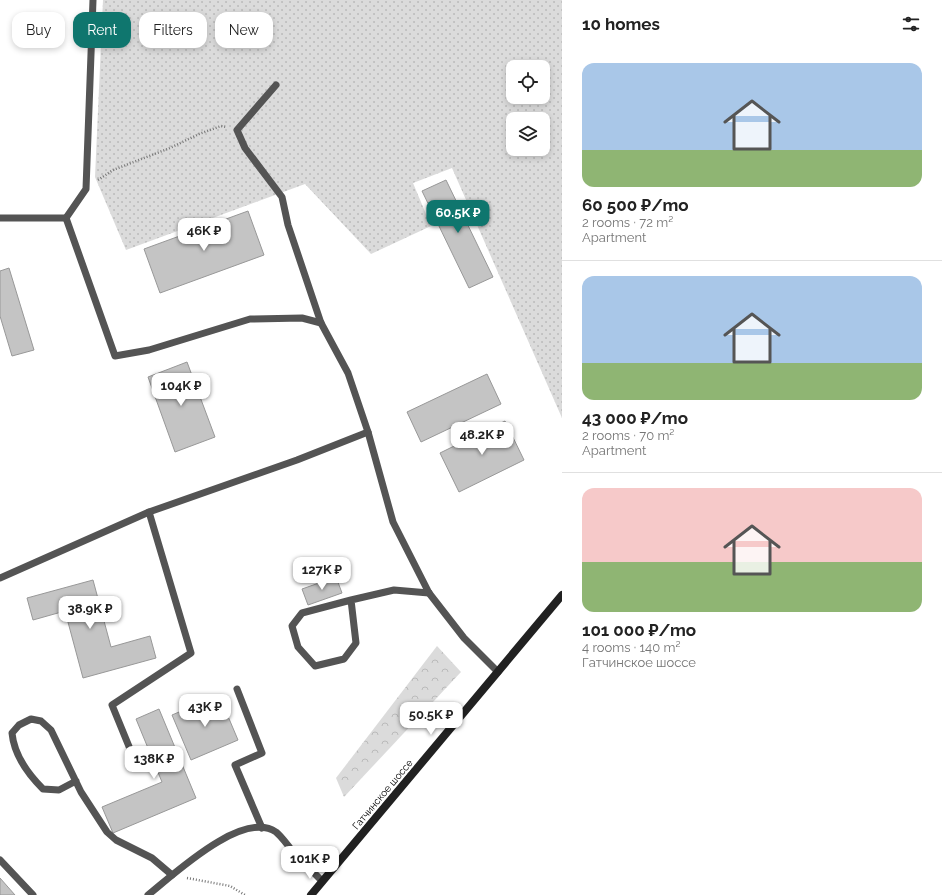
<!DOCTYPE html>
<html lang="en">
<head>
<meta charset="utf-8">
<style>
	body { margin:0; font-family:Raleway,sans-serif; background:#f2f2f2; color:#222; height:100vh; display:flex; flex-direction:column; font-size:15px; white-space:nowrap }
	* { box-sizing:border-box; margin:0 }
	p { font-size:13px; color:#767676 }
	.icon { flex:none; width:22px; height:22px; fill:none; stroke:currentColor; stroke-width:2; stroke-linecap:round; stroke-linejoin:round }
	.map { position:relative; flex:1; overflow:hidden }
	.details { display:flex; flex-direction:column; background:#fff; width:380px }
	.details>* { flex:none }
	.top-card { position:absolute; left:12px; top:12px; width:380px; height:36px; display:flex; gap:8px }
	.buttons { position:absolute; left:506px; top:60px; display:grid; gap:8px }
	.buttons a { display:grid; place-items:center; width:44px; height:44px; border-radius:8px; background:#fff; box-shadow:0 2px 6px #0003; font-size:20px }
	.price { position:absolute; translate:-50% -34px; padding:0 9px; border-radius:8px; background:#fff; color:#222; font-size:13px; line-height:26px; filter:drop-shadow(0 1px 2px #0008) }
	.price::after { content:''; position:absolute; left:50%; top:24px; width:12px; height:9px; margin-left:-6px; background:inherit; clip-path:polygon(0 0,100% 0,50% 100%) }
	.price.current { background:#0f766e; color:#fff }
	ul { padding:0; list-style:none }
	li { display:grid; align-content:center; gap:8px; height:212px; padding:0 20px }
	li+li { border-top:1px solid #e0e0e0 }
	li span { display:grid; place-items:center; height:124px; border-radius:12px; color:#555 }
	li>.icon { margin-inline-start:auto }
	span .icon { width:72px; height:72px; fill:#fffc; stroke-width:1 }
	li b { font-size:17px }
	h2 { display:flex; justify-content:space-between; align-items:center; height:48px; padding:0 20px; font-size:17px }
	.chip { padding:0 14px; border-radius:12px; background:#fff; box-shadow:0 2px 6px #0003; font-size:14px; line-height:36px }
	.chip.current { background:#0f766e; color:#fff }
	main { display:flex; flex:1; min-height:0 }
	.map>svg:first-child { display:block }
	.forest { fill:url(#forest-crowns) }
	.garden { fill:url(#garden-dots); fill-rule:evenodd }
	.building { fill:#c4c4c4; stroke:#989898 }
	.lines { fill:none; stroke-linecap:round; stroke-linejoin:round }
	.path { stroke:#767676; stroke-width:2.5; stroke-dasharray:1 2; stroke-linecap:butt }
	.service { stroke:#545454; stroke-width:7 }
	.secondary { stroke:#212121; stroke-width:8 }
	.labels { text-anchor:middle; stroke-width:4; stroke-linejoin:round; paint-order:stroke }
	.street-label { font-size:10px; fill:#000; stroke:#fff }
</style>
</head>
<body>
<main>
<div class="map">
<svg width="562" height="895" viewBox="0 0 562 895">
	<defs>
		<pattern id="forest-crowns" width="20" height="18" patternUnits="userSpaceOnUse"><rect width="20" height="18" fill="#dbdbdb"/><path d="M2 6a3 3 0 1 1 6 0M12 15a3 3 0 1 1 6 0" fill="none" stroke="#bababa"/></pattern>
		<pattern id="garden-dots" width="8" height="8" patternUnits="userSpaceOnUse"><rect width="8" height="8" fill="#dbdbdb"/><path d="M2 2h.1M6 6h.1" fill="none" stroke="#bababa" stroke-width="1.8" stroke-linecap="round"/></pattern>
	</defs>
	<rect width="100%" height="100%" fill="#fff"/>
	<polygon class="forest" points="437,646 461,672 344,797 336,778"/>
	<path class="garden" d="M103,0h459v418l-110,-250 -39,15 18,43 -60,28 -66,-70 -179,66 -31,-73zM513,67h30v30h-30zM513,119h30v30h-30z"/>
	<g class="building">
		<polygon points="446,180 493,277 469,288 422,191"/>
		<polygon points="248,211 264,255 160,293 144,249"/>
		<polygon points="9,268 34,350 12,356 0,316 0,271"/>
		<polygon points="187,362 215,437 175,452 148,377"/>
		<polygon points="487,374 501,404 421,442 407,412"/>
		<polygon points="505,421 524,460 459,492 440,453"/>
		<polygon points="336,577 342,593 308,605 302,589"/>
		<polygon points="93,580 111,647 150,636 156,658 83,678 65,611 33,620 27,598"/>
		<polygon points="219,695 238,740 191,760 172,715"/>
		<polygon points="159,709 196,798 113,833 102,807 162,782 136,719"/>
		<polygon points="0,878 15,895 0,895"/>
	</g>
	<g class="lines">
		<g class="path">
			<polyline points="98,180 113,170 170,148 199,134 221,126 227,127"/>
			<polyline points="187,878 230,886 245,895"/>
		</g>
		<g class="service">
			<polyline points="93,0 86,189 66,218 115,356 149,350 250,319 302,318 321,323"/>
			<polyline points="276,85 237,130 245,148 282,197 288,225 321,323 348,373 368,432 393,522 429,593 464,638 498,672"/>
			<polyline points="0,218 66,218"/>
			<polyline points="0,578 149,512 297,460 368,432"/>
			<polyline points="351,600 356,643 344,659 315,666 298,647 292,626 302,613 351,600 394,590 429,593"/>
			<polyline points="237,689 262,753 235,765 262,828"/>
			<polyline points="137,766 112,705 191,653 149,512"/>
			<path d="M76,781l-17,9 -16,-1c-15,-15 -29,-34 -31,-56l7,-8 12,-6 10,2 10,9 30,62 26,40 9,8 36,18 20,17"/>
			<polyline points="0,860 33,895"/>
			<path d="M148,895c25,-20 95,-86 128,-63 5,4 10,11 14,16 11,11 21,22 32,33"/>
		</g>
		<polyline class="secondary" points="311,895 562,595"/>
	</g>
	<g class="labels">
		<g class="street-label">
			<text transform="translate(382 794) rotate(-50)" y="4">Гатчинское шоссе</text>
		</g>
	</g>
</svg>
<div class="buttons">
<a><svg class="icon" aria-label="locate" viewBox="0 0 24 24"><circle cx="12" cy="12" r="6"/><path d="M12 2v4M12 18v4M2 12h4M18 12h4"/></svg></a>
<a><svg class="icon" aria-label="layers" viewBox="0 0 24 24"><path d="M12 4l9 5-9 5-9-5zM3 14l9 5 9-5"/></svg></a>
</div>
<b class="price current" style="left:458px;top:234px">60.5K ₽</b>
<b class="price" style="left:204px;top:252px">46K ₽</b>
<b class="price" style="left:181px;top:407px">104K ₽</b>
<b class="price" style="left:482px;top:456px">48.2K ₽</b>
<b class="price" style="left:322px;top:591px">127K ₽</b>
<b class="price" style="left:90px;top:630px">38.9K ₽</b>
<b class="price" style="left:205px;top:728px">43K ₽</b>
<b class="price" style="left:431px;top:736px">50.5K ₽</b>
<b class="price" style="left:154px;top:780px">138K ₽</b>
<b class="price" style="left:310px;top:880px">101K ₽</b>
<div class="top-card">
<a class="chip">Buy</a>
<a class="chip current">Rent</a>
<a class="chip">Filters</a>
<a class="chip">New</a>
</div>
</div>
<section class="details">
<h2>10 homes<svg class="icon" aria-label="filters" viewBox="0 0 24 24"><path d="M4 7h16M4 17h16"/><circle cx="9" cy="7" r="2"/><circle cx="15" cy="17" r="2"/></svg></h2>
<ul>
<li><span style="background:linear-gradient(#a9c7e8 70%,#8fb573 0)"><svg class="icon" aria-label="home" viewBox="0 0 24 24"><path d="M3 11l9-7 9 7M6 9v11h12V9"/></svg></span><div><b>60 500 ₽/mo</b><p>2 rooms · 72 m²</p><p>Apartment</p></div></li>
<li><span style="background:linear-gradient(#a9c7e8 70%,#8fb573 0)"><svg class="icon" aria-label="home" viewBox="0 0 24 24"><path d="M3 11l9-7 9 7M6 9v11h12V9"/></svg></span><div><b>43 000 ₽/mo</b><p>2 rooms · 70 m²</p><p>Apartment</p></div></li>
<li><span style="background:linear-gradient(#f6c9c9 60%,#8fb573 0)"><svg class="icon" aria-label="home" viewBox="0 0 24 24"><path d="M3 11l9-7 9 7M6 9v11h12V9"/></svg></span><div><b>101 000 ₽/mo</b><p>4 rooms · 140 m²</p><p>Гатчинское шоссе</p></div></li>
</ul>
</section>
</main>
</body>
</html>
